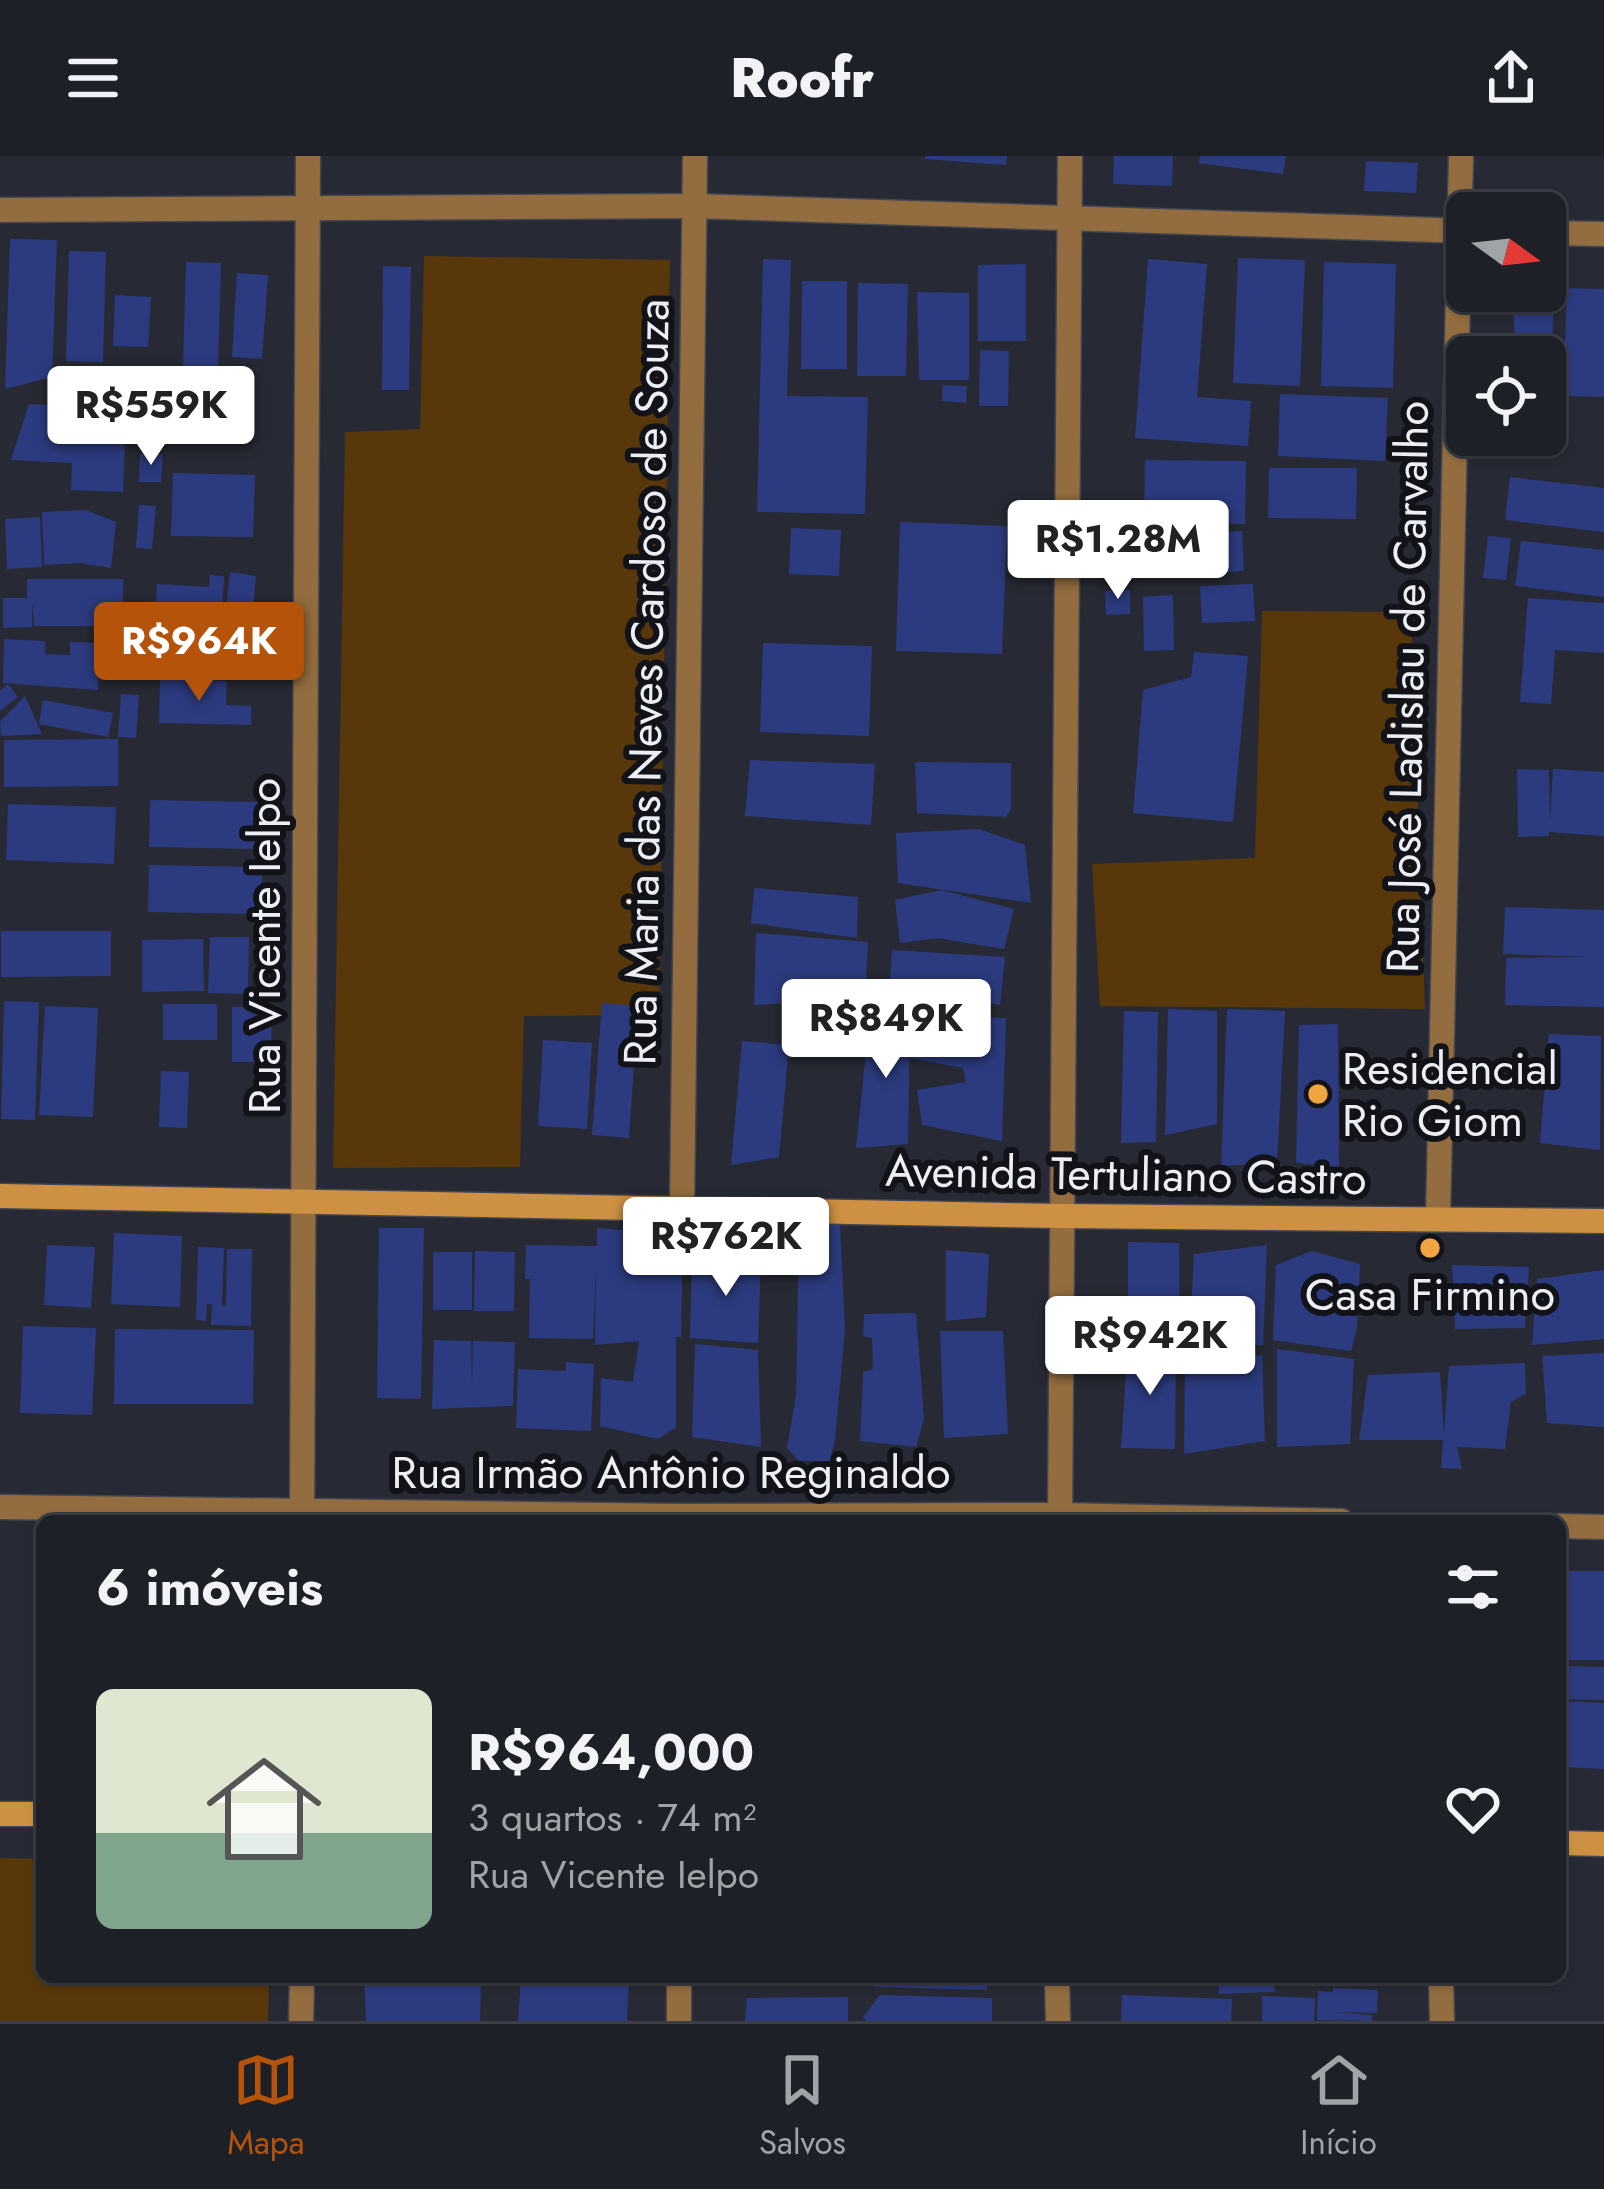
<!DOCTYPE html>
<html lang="pt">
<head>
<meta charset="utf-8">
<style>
	body { margin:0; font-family:Jost,sans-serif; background:#25282f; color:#f1f3f6; height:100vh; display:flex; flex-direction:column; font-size:45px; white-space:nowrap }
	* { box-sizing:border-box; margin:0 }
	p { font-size:39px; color:#a0a3a7 }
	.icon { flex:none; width:66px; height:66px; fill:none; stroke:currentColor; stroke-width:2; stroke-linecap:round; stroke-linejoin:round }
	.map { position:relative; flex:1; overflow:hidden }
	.side { position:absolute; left:36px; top:1359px; width:1530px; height:468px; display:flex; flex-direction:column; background:#1d2027; border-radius:18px; box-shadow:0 3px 9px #0004,0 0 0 3px #3b3e44 }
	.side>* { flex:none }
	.needle { width:78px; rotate:105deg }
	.tools { position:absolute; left:1446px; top:36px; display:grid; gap:24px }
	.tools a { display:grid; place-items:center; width:120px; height:120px; border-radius:18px; background:#1d2027; box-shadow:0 3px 9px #0004,0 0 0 3px #3b3e44; font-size:60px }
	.price { position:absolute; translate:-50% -102px; padding:0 27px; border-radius:12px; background:#fff; color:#222; font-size:39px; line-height:78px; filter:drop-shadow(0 3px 6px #0008) }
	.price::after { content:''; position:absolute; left:50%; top:72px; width:36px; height:27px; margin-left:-18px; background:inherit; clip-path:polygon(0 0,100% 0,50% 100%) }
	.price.current { background:#b45309; color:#fff }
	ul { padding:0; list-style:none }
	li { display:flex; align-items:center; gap:36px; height:300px; padding:0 60px }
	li+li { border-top:3px solid #3b3e44 }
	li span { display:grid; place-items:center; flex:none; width:336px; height:240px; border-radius:18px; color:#555 }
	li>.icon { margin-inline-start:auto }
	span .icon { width:144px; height:144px; fill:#fffc; stroke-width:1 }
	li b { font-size:51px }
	h2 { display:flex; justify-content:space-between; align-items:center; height:144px; padding:0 60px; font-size:51px }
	header { display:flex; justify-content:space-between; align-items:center; height:156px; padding:0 60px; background:#1d2027; font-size:54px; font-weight:800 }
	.tab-bar { display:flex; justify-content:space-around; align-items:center; height:168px; border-top:3px solid #3b3e44; background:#1d2027; font-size:33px; color:#a0a3a7 }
	.tab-bar a { display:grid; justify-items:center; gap:6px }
	.tab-bar .current { color:#b45309 }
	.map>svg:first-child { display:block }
	.green { fill:#58380a }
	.building { fill:#2c3b7f }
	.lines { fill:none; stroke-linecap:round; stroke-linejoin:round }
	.street-casing { stroke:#43454f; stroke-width:27 }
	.secondary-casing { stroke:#43454f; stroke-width:27 }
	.street { stroke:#936d3f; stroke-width:24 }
	.secondary { stroke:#ce9143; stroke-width:24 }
	.poi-dot { fill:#f1a540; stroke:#121318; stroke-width:4.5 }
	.labels { text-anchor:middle; stroke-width:12; stroke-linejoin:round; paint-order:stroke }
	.street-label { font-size:45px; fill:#eceef5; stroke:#121318 }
	.poi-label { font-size:45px; fill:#eceef5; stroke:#121318; text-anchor:start }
</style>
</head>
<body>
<header><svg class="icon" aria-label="menu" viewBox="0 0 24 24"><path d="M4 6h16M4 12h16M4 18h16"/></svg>Roofr<svg class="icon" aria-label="share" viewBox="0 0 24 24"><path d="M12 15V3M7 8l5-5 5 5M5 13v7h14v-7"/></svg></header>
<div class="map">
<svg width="1604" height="1865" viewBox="0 0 1604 1865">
	<rect width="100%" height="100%" fill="#272a34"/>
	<g class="green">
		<polygon points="424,100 670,104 659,859 524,860 520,1011 333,1012 345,276 420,273"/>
		<polygon points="1262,455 1411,456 1425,853 1100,850 1092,708 1255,702"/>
		<polygon points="0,1702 42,1703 42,1821 269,1821 268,1865 0,1865"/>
	</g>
	<g class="building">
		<polygon points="925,0 1007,0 1006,9 925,3"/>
		<polygon points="1114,0 1173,0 1172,30 1113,28"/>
		<polygon points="1200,0 1286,0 1283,18 1199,7"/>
		<polygon points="1366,5 1418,7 1416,37 1364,35"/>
		<polygon points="10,83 57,84 52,221 5,233"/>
		<polygon points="69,95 106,96 103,206 66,205"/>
		<polygon points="1238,102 1305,104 1300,230 1233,227"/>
		<polygon points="763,103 791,104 787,240 868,241 865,358 757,356"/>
		<polygon points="1148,103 1207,108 1197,241 1251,245 1248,290 1135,282"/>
		<polygon points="186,106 221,107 218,211 183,210"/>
		<polygon points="1324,106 1396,108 1393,232 1321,230"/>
		<polygon points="1026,108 1026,185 978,185 978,109"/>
		<polygon points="383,110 411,111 409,234 382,234"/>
		<polygon points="237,117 268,119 262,203 232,201"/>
		<polygon points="1545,124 1554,124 1551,240 1545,240 1545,201 1515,201 1513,135 1545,135"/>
		<polygon points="802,125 847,125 847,213 801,213"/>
		<polygon points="858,127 908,128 906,220 857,220"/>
		<polygon points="1567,132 1604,133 1604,241 1563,240"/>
		<polygon points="917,136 969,137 969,224 919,224"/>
		<polygon points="115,139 151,141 148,191 113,190"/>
		<polygon points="980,194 1009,195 1008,250 979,250"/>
		<polygon points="943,229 967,230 966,247 942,245"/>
		<polygon points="1280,238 1388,242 1385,305 1278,300"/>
		<polygon points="29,248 126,252 123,336 71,334 72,307 11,304"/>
		<polygon points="140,298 163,298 161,326 139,326"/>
		<polygon points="1145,304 1246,305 1245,368 1144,366"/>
		<polygon points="1269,312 1357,312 1356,363 1268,362"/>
		<polygon points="173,317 255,319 253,381 171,380"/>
		<polygon points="1510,321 1604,332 1604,376 1505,364"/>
		<polygon points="139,349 156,350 152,393 136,392"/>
		<polygon points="86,354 116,366 111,412 80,407 44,409 42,356"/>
		<polygon points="40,361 42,411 7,413 5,363"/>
		<polygon points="900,366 1007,370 1002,498 896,495"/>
		<polygon points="791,372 841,374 839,420 789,418"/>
		<polygon points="1242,375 1244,415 1150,420 1148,380"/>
		<polygon points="1488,380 1511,382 1506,424 1483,422"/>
		<polygon points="1521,385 1604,394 1604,441 1515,430"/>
		<polygon points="230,416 256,420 251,476 224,473"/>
		<polygon points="210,419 224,420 221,473 155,469 157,428 209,431"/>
		<polygon points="27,423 123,423 123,470 34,470 32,445 32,471 3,472 3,442 27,442"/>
		<polygon points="1253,428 1255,465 1202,467 1200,430"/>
		<polygon points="1130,434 1130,458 1106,459 1105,435"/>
		<polygon points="1173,439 1174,494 1144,495 1143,441"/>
		<polygon points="1528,442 1604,447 1604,497 1555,494 1551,548 1520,546"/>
		<polygon points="157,477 258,480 257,523 155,521"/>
		<polygon points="4,483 45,485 45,498 70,499 70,486 100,487 98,534 3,527"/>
		<polygon points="763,487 872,490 869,580 760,576"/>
		<polygon points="1194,496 1248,500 1233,666 1133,657 1143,534 1191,521"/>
		<polygon points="160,523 227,525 226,549 251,550 251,569 159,567"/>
		<polygon points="8,528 18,541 0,555 0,535"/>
		<polygon points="121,538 139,539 136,582 118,581"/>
		<polygon points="25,540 42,578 1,580 0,566"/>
		<polygon points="43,544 113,557 108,581 39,568"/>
		<polygon points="118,583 118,630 4,631 4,584"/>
		<polygon points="750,604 875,608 871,669 745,660"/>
		<polygon points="915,606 1011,607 1011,653 1006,661 917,657"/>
		<polygon points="1517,613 1549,614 1550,667 1553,613 1604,616 1604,680 1549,676 1549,680 1518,681"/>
		<polygon points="150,644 261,646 260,693 149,691"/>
		<polygon points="8,648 116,651 114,708 6,704"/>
		<polygon points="979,673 1025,689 1031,747 898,727 896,677"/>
		<polygon points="149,709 262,711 261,758 148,756"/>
		<polygon points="754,732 858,741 857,782 751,767"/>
		<polygon points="941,734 1014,753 1004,793 937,782 900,787 895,744"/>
		<polygon points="1505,751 1604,754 1604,851 1505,849 1506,802 1593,801 1503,798"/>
		<polygon points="1,775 111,775 111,820 1,821"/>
		<polygon points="756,777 868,786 866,825 860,843 754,849"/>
		<polygon points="210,781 249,781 248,838 208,837"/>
		<polygon points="203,783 204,835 142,836 142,784"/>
		<polygon points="892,794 1005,801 1000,849 947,840 889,842"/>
		<polygon points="4,845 39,846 35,964 1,963"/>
		<polygon points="602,847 638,850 629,982 592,979"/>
		<rect x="163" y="848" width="54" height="36"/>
		<polygon points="45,850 98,852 93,961 39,959"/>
		<polygon points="232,851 272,851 271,906 232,906"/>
		<polygon points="871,851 910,855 908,988 856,992"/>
		<polygon points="1168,853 1217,855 1217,968 1165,979"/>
		<polygon points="1227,853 1285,855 1277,1007 1221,1010"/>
		<polygon points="1124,855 1158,856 1156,986 1121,987"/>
		<polygon points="921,859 1006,862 1002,985 922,969 917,934 966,926 963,912 909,902"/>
		<polygon points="1338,868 1339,1011 1296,1007 1299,869"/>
		<polygon points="1549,878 1601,880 1600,994 1540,987"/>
		<polygon points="543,884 592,887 587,973 538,970"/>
		<polygon points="742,885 789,889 779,1001 731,1009"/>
		<polygon points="161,915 189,916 187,972 159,971"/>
		<polygon points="809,1063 840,1069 845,1173 835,1284 829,1307 798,1304 787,1292 796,1240 799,1076"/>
		<polygon points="379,1072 424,1072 421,1243 377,1242"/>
		<polygon points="597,1072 683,1079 681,1181 676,1181 676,1271 658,1283 600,1270 601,1222 633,1226 639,1185 595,1189 596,1113 593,1183 529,1182 530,1123 525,1123 526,1089 597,1090"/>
		<polygon points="114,1077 182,1080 180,1151 111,1148"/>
		<polygon points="1128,1086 1179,1087 1180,1171 1128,1171"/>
		<polygon points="47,1089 95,1091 91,1152 44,1149"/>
		<polygon points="1267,1089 1263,1189 1189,1193 1194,1098"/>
		<polygon points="198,1091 224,1092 222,1150 226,1150 227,1093 252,1093 251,1170 211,1169 212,1148 207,1148 206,1165 196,1164"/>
		<polygon points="946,1094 989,1098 986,1161 946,1165"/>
		<polygon points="475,1095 515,1096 514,1155 474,1155"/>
		<polygon points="1312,1095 1360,1108 1357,1172 1351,1195 1273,1184 1276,1109"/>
		<rect x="433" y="1096" width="39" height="58"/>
		<polygon points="692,1102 761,1102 758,1187 690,1182"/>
		<polygon points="1452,1109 1529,1111 1525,1172 1455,1173"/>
		<polygon points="1604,1114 1604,1183 1532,1189 1537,1123"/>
		<polygon points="916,1157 924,1263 916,1291 860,1285 863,1216 873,1213 872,1182 863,1180 864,1158"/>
		<polygon points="23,1170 96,1172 92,1259 20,1257"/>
		<polygon points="115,1173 254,1174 253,1248 114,1248"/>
		<polygon points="940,1175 1003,1175 1008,1278 944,1282"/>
		<polygon points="434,1184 471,1185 472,1228 473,1185 515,1186 513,1250 432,1253"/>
		<polygon points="695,1188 758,1194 761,1291 692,1281"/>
		<polygon points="1128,1190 1176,1191 1175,1293 1121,1292"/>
		<polygon points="1277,1193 1354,1203 1350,1288 1277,1291"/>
		<polygon points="1604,1197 1604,1271 1547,1267 1542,1200"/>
		<polygon points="1185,1199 1262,1199 1265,1285 1184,1298"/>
		<polygon points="566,1206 594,1208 591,1275 516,1272 518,1213 566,1215"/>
		<polygon points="1525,1207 1526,1238 1511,1246 1505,1293 1457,1291 1462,1313 1441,1312 1443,1284 1359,1284 1368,1219 1440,1216 1444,1278 1449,1210"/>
		<rect x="1560" y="1415" width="44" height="89"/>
		<polygon points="1560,1510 1604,1511 1604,1544 1560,1543"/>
		<polygon points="1560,1545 1604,1547 1604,1613 1560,1611"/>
		<polygon points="364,1821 481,1830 480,1865 366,1865"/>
		<polygon points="521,1821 629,1821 627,1865 518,1865"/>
		<polygon points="875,1821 988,1821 987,1834 875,1831"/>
		<polygon points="1218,1821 1274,1821 1275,1836 1219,1838"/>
		<rect x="1279" y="1821" width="69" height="6"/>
		<polygon points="1333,1832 1378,1834 1377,1857 1332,1856 1372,1859 1372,1865 1317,1864 1318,1835 1333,1836"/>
		<polygon points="880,1839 992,1842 992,1865 867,1865 863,1861"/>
		<polygon points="1122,1839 1232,1843 1231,1865 1121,1865"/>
		<polygon points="1262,1840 1315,1842 1314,1865 1262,1865"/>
		<polygon points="848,1841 848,1865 745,1865 747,1842"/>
	</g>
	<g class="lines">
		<g class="street-casing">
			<g id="street">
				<polyline points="0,54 694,50 1467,75"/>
				<polyline points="1545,77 1604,78"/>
				<polyline points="682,1053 695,0"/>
				<polyline points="1438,1063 1461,0"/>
				<polyline points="0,1351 680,1360 1060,1359 1341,1365"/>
				<polyline points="302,1365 308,0"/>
				<polyline points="1060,1365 1070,0"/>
				<polyline points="1560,1370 1604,1371"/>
				<polyline points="1057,1821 1058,1865"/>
				<polyline points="1441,1821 1442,1865"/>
				<polyline points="301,1865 302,1821"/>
				<polyline points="679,1865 679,1821"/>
			</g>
		</g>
		<g class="secondary-casing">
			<g id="secondary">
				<polyline points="0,1040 1062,1060 1604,1065"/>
				<polyline points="0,1658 42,1658"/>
				<polyline points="1560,1687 1604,1688"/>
			</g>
		</g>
		<use href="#street" class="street"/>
		<use href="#secondary" class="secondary"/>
	</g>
	<g class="poi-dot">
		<circle cx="1318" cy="938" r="12"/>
		<circle cx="1430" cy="1092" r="12"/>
	</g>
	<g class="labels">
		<g class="street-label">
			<text transform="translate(646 526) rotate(-89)" y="16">Rua Maria das Neves Cardoso de Souza</text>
			<text transform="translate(1407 531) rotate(-89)" y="16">Rua José Ladislau de Carvalho</text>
			<text transform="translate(264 790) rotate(-90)" y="16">Rua Vicente Ielpo</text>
			<text transform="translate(1126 1018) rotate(1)" y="16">Avenida Tertuliano Castro</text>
			<text x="671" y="1332">Rua Irmão Antônio Reginaldo</text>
		</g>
		<g class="poi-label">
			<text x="1342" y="928">Residencial<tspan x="1342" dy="52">Rio Giom</tspan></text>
			<text x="1430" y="1154" text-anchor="middle">Casa Firmino</text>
		</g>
	</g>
</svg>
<div class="tools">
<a><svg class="needle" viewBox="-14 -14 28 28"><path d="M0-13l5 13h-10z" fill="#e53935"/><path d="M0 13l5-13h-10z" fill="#a0a3a7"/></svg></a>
<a><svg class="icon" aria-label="locate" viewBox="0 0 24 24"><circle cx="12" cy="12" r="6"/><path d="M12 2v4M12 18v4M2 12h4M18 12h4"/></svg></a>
</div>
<b class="price" style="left:151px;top:312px">R$559K</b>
<b class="price" style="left:1118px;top:446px">R$1.28M</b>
<b class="price current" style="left:199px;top:548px">R$964K</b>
<b class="price" style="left:886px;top:925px">R$849K</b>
<b class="price" style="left:726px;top:1143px">R$762K</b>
<b class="price" style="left:1150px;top:1242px">R$942K</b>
<section class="side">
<h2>6 imóveis<svg class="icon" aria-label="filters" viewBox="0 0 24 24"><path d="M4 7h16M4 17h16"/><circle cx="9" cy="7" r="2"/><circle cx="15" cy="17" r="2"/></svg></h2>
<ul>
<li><span style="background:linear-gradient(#dfe7d0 60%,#7fa58c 0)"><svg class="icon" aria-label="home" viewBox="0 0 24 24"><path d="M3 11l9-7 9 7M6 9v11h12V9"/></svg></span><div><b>R$964,000</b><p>3 quartos · 74 m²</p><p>Rua Vicente Ielpo</p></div><svg class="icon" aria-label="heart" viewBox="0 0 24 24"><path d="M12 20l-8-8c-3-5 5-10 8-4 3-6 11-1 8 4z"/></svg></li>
</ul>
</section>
</div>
<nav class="tab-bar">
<a class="current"><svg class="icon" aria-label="map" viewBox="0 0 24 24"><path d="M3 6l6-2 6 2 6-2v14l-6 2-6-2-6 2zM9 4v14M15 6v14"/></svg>Mapa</a>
<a><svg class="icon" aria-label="saved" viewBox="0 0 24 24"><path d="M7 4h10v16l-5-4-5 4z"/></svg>Salvos</a>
<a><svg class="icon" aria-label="home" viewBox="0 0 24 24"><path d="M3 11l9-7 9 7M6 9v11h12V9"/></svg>Início</a>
</nav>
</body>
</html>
